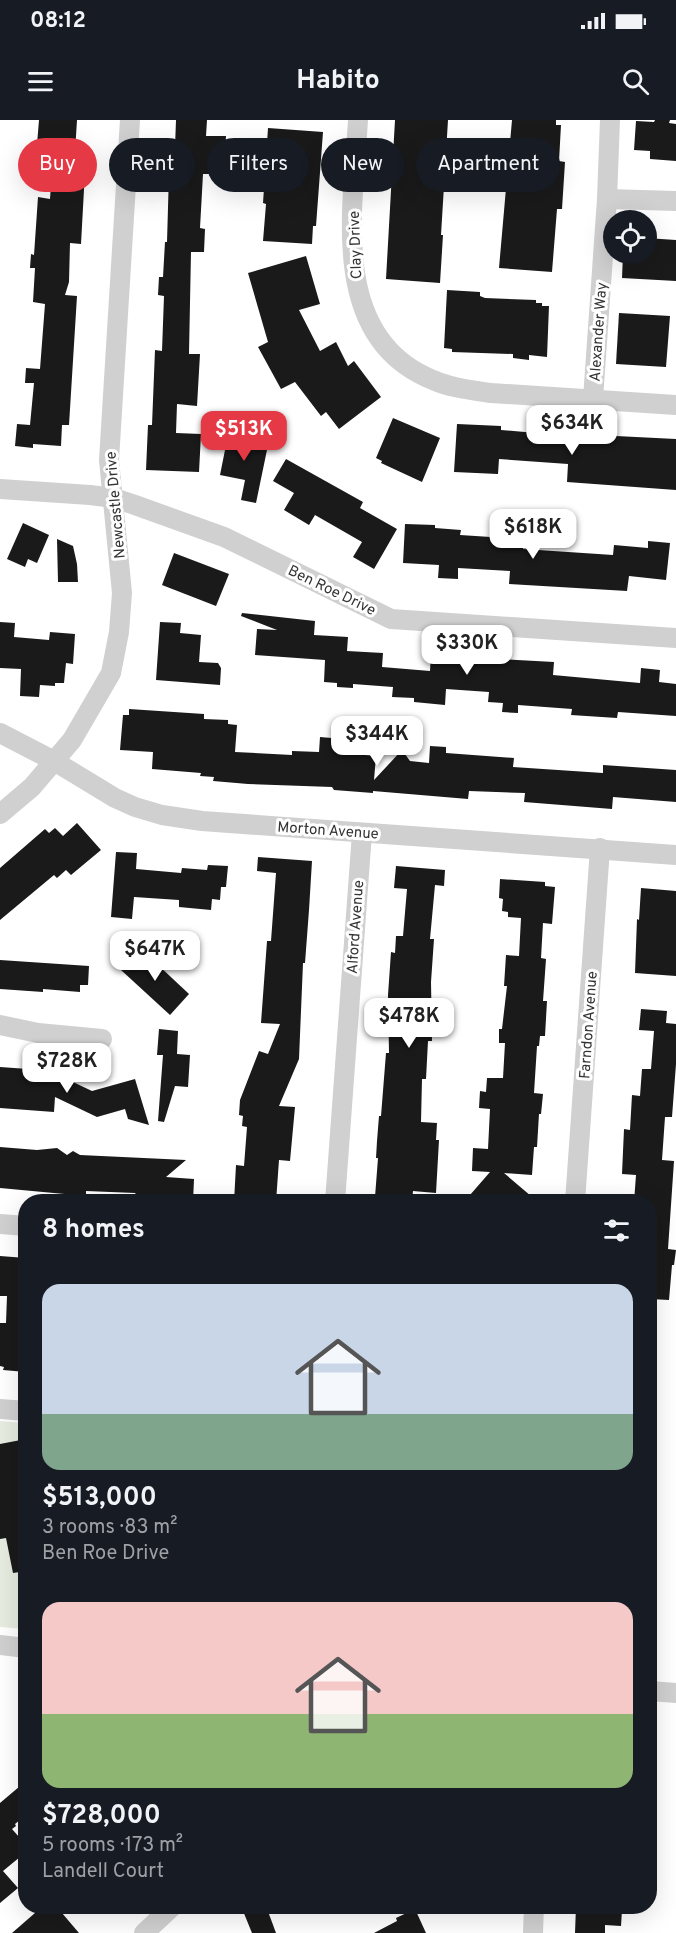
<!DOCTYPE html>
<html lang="en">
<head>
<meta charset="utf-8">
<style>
	body { margin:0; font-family:Overpass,sans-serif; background:#242831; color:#f1f3f6; height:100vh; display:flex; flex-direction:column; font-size:22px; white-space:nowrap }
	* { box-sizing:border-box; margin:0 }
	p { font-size:20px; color:#9ea1a6 }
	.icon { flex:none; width:33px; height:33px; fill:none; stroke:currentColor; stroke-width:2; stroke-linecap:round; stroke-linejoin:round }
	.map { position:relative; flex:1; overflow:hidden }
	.sheet { position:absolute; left:18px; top:1074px; width:639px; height:720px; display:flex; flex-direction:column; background:#171b24; border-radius:24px; box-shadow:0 6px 24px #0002 }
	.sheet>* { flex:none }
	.hud { position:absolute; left:18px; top:18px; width:640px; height:54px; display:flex; gap:12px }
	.tools { position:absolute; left:603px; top:90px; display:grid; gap:12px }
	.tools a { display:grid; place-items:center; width:54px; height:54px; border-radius:50%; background:#171b24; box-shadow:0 6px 24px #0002; font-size:30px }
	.price { position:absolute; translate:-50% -51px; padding:0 14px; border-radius:12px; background:#fff; color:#222; font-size:20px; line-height:39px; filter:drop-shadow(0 2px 3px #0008) }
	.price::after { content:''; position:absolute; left:50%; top:36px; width:18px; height:14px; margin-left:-9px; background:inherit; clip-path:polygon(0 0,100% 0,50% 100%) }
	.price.current { background:#e63946; color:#fff }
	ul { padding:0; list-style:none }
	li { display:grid; align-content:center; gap:12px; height:318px; padding:0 24px }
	li span { display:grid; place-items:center; height:186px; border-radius:18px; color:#555 }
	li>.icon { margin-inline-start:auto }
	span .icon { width:108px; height:108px; fill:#fffc; stroke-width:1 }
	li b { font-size:26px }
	h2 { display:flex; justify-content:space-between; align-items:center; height:72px; padding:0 24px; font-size:26px }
	.tag { padding:0 21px; border-radius:27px; background:#171b24; box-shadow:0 6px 24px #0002; font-size:21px; line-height:54px }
	.tag.current { background:#e63946; color:#fff }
	.status { display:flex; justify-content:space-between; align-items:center; height:42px; padding:0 30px; background:#171b24; direction:ltr }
	.status svg { height:16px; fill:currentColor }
	header { display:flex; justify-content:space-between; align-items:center; height:78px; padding:0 24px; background:#171b24; font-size:27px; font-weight:700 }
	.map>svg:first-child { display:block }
	.green { fill:#e6ecdf }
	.building { fill:#1a1a1a }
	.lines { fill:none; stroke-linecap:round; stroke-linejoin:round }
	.minor { stroke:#d0d0d0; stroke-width:20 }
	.labels { text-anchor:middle; stroke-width:6; stroke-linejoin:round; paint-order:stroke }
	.street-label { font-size:15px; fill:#333; stroke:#fff }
</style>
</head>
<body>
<div class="status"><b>08:12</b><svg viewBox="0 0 49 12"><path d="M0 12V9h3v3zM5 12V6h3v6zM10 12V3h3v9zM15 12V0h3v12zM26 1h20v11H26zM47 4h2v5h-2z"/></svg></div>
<header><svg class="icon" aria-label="menu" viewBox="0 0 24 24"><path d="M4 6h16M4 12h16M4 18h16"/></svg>Habito<svg class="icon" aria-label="search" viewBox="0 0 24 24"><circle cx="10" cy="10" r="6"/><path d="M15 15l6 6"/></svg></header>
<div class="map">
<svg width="676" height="1813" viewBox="0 0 676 1813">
	<rect width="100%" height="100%" fill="#fff"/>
	<polygon class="green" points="0,1301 25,1303 25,1509 0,1507"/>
	<g class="building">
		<polygon points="39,0 77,0 75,32 86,33 81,124 70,123 69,162 65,175 77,176 69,305 62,305 61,326 33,324 33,328 15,326 17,304 30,305 34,263 25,263 26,248 40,249 45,184 33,182 35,148 30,148 31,134 34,135 38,77 50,79 52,50 35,49"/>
		<polygon points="176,0 207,0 206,16 226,16 225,34 211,34 210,54 203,54 200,108 205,109 204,132 191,132 189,234 200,234 197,286 177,284 176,313 201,314 199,352 146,350 148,305 152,305 155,230 162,231 164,176 158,175 159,157 163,157 165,122 167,122 169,53 174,54"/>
		<polygon points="395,0 448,0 441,115 443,115 440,163 386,159"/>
		<polygon points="512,0 556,0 556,5 561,5 559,41 565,42 562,89 557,89 552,152 499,148"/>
		<polygon points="655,0 670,0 669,3 676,4 676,41 650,39 650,31 634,30 636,1 654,2"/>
		<polygon points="268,8 323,12 316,106 313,106 312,124 263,121 266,84 263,83"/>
		<polygon points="646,118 676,120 676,161 622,158 623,134 646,134"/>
		<polygon points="306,136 320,184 299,190 320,231 336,222 348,246 354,241 381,277 339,309 326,292 321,296 295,262 281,269 258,227 268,222 248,153"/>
		<polygon points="447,170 480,172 480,176 485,178 536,180 536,183 542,183 542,186 549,186 547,237 529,235 529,240 513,238 513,234 452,232 452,229 444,228"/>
		<polygon points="619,193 670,196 666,247 616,244"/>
		<polygon points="393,298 440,318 422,362 381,343 382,341 376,338"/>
		<polygon points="457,304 501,306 501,310 536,313 536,316 576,319 576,314 676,319 676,370 567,362 568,344 499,339 498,354 454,352"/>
		<polygon points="230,305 246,309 244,320 268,325 256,383 241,380 245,360 220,355"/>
		<polygon points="286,339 363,382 360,388 397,409 374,449 353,437 362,422 315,395 309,405 284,390 294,373 273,361"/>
		<polygon points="23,403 49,415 37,443 28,439 25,447 7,439"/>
		<polygon points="405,404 435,405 435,408 461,410 460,415 524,419 523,429 613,435 614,425 648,428 648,421 670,423 666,460 629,456 627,471 509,464 510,451 458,448 458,459 438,458 439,445 403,443"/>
		<polygon points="57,419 73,426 77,444 78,462 58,462"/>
		<polygon points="174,433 229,454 216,486 162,465"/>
		<polygon points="242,493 315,501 314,515 348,517 347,531 383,533 382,547 430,551 431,534 499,542 499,539 554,542 553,555 640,563 641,548 660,550 659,562 676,564 676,596 618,592 617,598 571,595 572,589 518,585 518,593 502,592 503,583 488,582 489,572 446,569 445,585 414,582 414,578 392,577 393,567 353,564 353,568 337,567 337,563 324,562 325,540 255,535 257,509 277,510 241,496"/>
		<polygon points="0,502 15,503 14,517 49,520 50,512 75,514 73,544 66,543 64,563 55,563 55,566 40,565 39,577 20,576 21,549 0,548"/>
		<polygon points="160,502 181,503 180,513 201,515 199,542 218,543 221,548 220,565 156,560"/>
		<polygon points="129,589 204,594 204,599 228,600 228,604 237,605 235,632 292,635 292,631 319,632 320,617 343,619 342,633 376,636 374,660 402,630 410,641 429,643 430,626 446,627 446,633 514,638 513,647 603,653 603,645 676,650 676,682 613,677 612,689 524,682 525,673 469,671 468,679 373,671 373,673 334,670 332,667 248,664 213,661 214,657 200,656 201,653 152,649 153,632 120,630 123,595 129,595"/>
		<polygon points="77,703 101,730 71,755 66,750 57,758 54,755 0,800 0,748 45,709 49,713 55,708 63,716"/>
		<polygon points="116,732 137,733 136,749 181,753 182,748 207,750 208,745 228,746 226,767 221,767 220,780 212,779 211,790 179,787 179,780 134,777 132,799 111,797"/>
		<polygon points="258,737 312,741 309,790 305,843 303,843 299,939 279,986 295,987 290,1041 279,1040 276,1082 234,1082 236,1045 244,1046 247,1007 242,1006 243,996 239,995 240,980 259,931 268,934 280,904 261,903 267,821 271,821 276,753 257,751"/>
		<polygon points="396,746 445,750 444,766 435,765 430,819 434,819 431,862 432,921 428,921 426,959 422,959 421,1002 437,1003 436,1020 439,1020 436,1073 413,1071 412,1082 381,1082 382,1078 375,1077 378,1038 376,1038 377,1021 379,996 381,996 386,933 389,933 388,875 391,832 395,833 396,816 403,816 407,769 394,768"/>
		<polygon points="500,759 545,762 545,766 555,767 552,804 543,803 541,838 546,839 543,881 547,881 545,916 540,916 539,926 537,926 534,973 543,974 541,994 539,994 537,1027 534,1027 532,1055 504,1053 538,1082 478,1082 470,1075 490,1052 472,1051 473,1028 488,1029 490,989 479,988 480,971 486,972 487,958 503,958 505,923 499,923 499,909 502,909 507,866 504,866 506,835 519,836 521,798 508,797 508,792 502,791 503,779 499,778"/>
		<polygon points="641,768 676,771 676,856 635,853 637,799 639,800"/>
		<polygon points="141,829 189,874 170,895 121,850"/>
		<polygon points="0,840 89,846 88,865 80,865 80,872 43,869 43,872 0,869"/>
		<polygon points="641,889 667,891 666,903 676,904 676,944 672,997 665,997 662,1040 674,1041 668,1129 676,1130 674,1145 672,1145 669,1180 650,1179 650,1082 634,1082 636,1055 622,1054 624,1009 630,1010 632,975 640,976 642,949 651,949 654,911 639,910"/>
		<polygon points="159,909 178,911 177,934 190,935 188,967 175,966 164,1002 158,1001 163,935 157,935"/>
		<polygon points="0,947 56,951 56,954 92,971 135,959 149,1005 128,999 125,989 97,997 55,977 54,992 0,988"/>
		<polygon points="0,1027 37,1030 57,1028 67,1035 73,1031 80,1035 186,1040 166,1057 194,1059 193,1082 142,1082 135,1073 86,1071 86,1076 0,1068"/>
		<polygon points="0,1136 26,1138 26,1252 3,1250 4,1247 0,1246 0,1203 6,1203 7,1176 0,1176"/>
		<polygon points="26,1319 26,1414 20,1415 26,1451 13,1453 6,1418 0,1419 0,1324"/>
		<polygon points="26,1661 26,1695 15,1704 16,1706 12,1709 26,1725 26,1732 3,1751 18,1768 0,1783 0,1683"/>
		<polygon points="43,1786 56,1786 79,1813 12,1813"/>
		<polygon points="241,1786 266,1786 276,1813 252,1813"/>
		<polygon points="576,1786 618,1787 618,1790 622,1790 621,1806 605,1805 605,1813 575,1813"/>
		<polygon points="415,1789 426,1813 374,1813 397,1801 396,1798"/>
	</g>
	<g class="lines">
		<g class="minor">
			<path d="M358,0c-5,89 -30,218 75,260 18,8 38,10 58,13l185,12"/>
			<polyline points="607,79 676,81"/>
			<polyline points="593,279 607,79 610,0"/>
			<polyline points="0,369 90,375 114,378 135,385 224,417 391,499 676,518"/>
			<polyline points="0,613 54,641 115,678 135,687 162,695 202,701 676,735"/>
			<polyline points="0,694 32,667 72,620 111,553 119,512 122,473 109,340 130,0"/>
			<polyline points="0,905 38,913 102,919"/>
			<polyline points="335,1082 362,713"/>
			<polyline points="575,1082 600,728"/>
			<polyline points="0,1104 26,1106"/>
			<polyline points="0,1289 26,1291"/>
			<polyline points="0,1525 26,1528"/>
			<polyline points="650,1571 676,1573"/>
			<polyline points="144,1813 173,1786"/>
			<polyline points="533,1813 534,1786"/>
		</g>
	</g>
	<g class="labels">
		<g class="street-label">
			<text transform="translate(355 125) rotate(-92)" y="5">Clay Drive</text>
			<text transform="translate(598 212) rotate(-86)" y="5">Alexander Way</text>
			<text transform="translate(115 385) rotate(-95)" y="5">Newcastle Drive</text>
			<text transform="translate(332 470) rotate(26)" y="5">Ben Roe Drive</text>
			<text transform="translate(328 710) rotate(4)" y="5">Morton Avenue</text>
			<text transform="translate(355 807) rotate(-86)" y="5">Alford Avenue</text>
			<text transform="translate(588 905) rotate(-86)" y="5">Farndon Avenue</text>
		</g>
	</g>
</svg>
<div class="tools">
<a><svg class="icon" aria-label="locate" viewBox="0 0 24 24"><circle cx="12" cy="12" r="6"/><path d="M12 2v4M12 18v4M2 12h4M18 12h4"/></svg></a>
</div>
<b class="price" style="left:572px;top:336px">$634K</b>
<b class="price current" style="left:244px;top:342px">$513K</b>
<b class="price" style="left:533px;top:440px">$618K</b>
<b class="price" style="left:467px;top:556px">$330K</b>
<b class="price" style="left:377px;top:647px">$344K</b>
<b class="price" style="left:155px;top:862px">$647K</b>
<b class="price" style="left:409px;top:929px">$478K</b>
<b class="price" style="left:67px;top:974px">$728K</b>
<div class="hud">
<a class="tag current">Buy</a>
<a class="tag">Rent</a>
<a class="tag">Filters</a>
<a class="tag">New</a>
<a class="tag">Apartment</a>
</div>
<section class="sheet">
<h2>8 homes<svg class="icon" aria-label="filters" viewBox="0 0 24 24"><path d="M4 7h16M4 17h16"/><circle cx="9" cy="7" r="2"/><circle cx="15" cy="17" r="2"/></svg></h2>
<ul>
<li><span style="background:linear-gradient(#c9d6e8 70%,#7fa58c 0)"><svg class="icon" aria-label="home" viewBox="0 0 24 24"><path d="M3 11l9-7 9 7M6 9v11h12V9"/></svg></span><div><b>$513,000</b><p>3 rooms · 83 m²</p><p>Ben Roe Drive</p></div></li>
<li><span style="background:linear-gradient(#f6c9c9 60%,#8fb573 0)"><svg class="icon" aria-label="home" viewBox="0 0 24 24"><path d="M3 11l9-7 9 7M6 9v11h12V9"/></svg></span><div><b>$728,000</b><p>5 rooms · 173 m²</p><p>Landell Court</p></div></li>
</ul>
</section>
</div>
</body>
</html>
